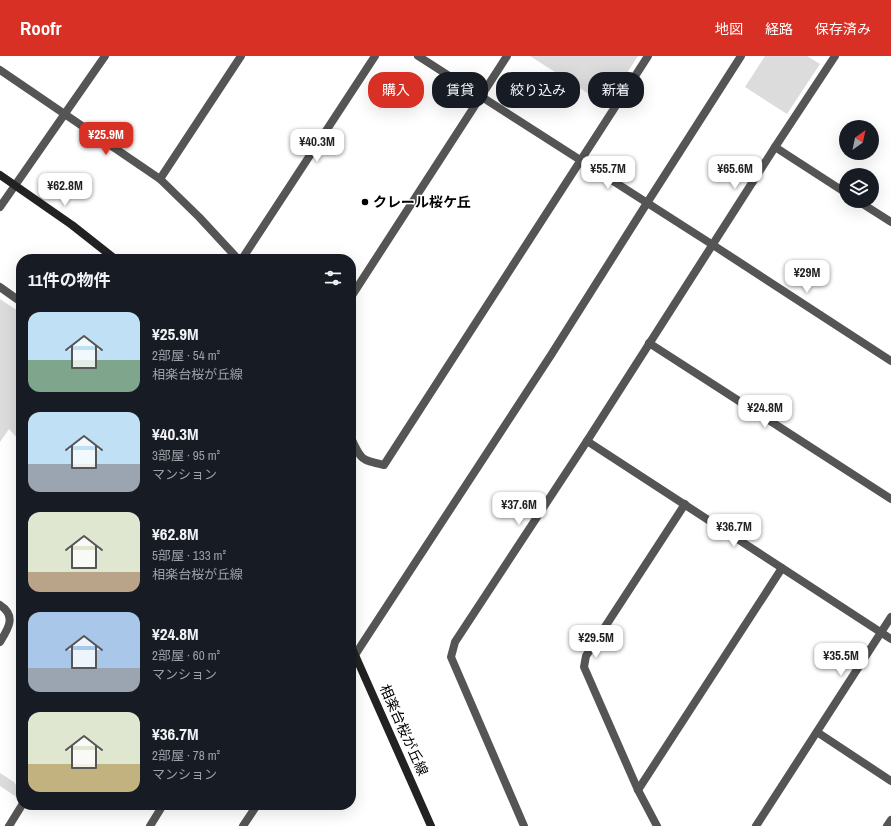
<!DOCTYPE html>
<html lang="ja">
<head>
<meta charset="utf-8">
<style>
	body { margin:0; font-family:"Archivo Narrow","Noto Sans JP",sans-serif; background:#20242c; color:#f1f3f6; height:100vh; display:flex; flex-direction:column; font-size:15px; white-space:nowrap }
	* { box-sizing:border-box; margin:0 }
	p { font-size:13px; color:#9ea1a6 }
	.icon { flex:none; width:22px; height:22px; fill:none; stroke:currentColor; stroke-width:2; stroke-linecap:round; stroke-linejoin:round }
	.map { position:relative; flex:1; overflow:hidden }
	.details { position:absolute; left:16px; top:198px; width:340px; height:556px; display:flex; flex-direction:column; background:#171b24; border-radius:16px; box-shadow:0 4px 16px #0002 }
	.details>* { flex:none }
	.guide { position:absolute; left:368px; top:16px; width:380px; height:36px; display:flex; gap:8px }
	.needle { width:26px; rotate:33deg }
	.tools { position:absolute; left:839px; top:64px; display:grid; gap:8px }
	.tools a { display:grid; place-items:center; width:40px; height:40px; border-radius:50%; background:#171b24; box-shadow:0 4px 16px #0002; font-size:20px }
	.price { position:absolute; translate:-50% -34px; padding:0 9px; border-radius:8px; background:#fff; color:#222; font-size:13px; line-height:26px; filter:drop-shadow(0 1px 2px #0008) }
	.price::after { content:''; position:absolute; left:50%; top:24px; width:12px; height:9px; margin-left:-6px; background:inherit; clip-path:polygon(0 0,100% 0,50% 100%) }
	.price.current { background:#d93025; color:#fff }
	ul { padding:0; list-style:none }
	li { display:flex; align-items:center; gap:12px; height:100px; padding:0 12px }
	li span { display:grid; place-items:center; flex:none; width:112px; height:80px; border-radius:12px; color:#555 }
	li>.icon { margin-inline-start:auto }
	span .icon { width:48px; height:48px; fill:#fffc; stroke-width:1 }
	li b { font-size:17px }
	h2 { display:flex; justify-content:space-between; align-items:center; height:48px; padding:0 12px; font-size:17px }
	.pill { padding:0 14px; border-radius:16px; background:#171b24; box-shadow:0 4px 16px #0002; font-size:14px; line-height:36px }
	.pill.current { background:#d93025; color:#fff }
	header { display:flex; align-items:center; gap:24px; box-sizing:border-box; height:56px; padding:0 20px; background:#d93025; color:#fff }
	header strong { font-size:19px }
	nav { display:flex; gap:22px; margin-inline-start:auto; font-size:14px }
	.map>svg:first-child { display:block }
	.green { fill:#dcdcdc }
	.lines { fill:none; stroke-linecap:round; stroke-linejoin:round }
	.minor { stroke:#555; stroke-width:8 }
	.tertiary { stroke:#555; stroke-width:8 }
	.secondary { stroke:#222; stroke-width:8 }
	.poi-dot { fill:#000; stroke:#fff; stroke-width:1.5 }
	.labels { text-anchor:middle; stroke-width:3; stroke-linejoin:round; paint-order:stroke }
	.poi-label { font-size:14px; font-weight:bold; fill:#000; stroke:#fff; text-anchor:start }
	.street-label { font-size:14px; fill:#000; stroke:#fff }
</style>
</head>
<body>
<header>
<strong>Roofr</strong>
<nav><a>地図</a><a>経路</a><a>保存済み</a></nav>
</header>
<div class="map">
<svg width="891" height="770" viewBox="0 0 891 770">
	<rect width="100%" height="100%" fill="#fff"/>
	<g class="green">
		<polygon points="530,0 638,0 606,49"/>
		<polygon points="765,0 807,0 820,8 787,58 745,31"/>
		<polygon points="0,243 21,257 21,386 9,373 0,386"/>
		<polygon points="0,717 14,726 21,736 18,742 0,730"/>
	</g>
	<g class="lines">
		<g class="minor">
			<polyline points="418,0 713,189 891,305"/>
			<polyline points="0,14 160,123 199,161 238,203"/>
			<polyline points="775,91 846,137"/>
			<polyline points="160,123 241,0"/>
			<polyline points="858,145 891,166"/>
			<polyline points="0,151 105,0"/>
			<polyline points="242,203 375,0"/>
			<polyline points="0,231 21,246"/>
			<polyline points="351,241 507,0"/>
			<polyline points="649,287 891,443"/>
			<path d="M351,382c10,22 10,22 33,27l264,-409"/>
			<polyline points="587,385 891,583"/>
			<path d="M0,549c17,11 8,24 0,37"/>
			<polyline points="817,676 891,725"/>
			<polyline points="638,734 782,512"/>
			<polyline points="9,770 22,749"/>
			<polyline points="150,770 163,749"/>
			<polyline points="524,770 451,601 455,586 587,385 775,91 835,0"/>
			<polyline points="657,770 638,734 584,611 586,600 685,448"/>
			<polyline points="756,770 891,561"/>
			<polyline points="887,770 891,764"/>
		</g>
		<g class="tertiary">
			<polyline points="351,605 551,299 647,147 741,0"/>
			<polyline points="243,770 257,749"/>
		</g>
		<g class="secondary">
			<polyline points="0,119 72,169 115,203"/>
			<polyline points="351,590 431,770"/>
		</g>
	</g>
	<circle class="poi-dot" cx="365" cy="146" r="4"/>
	<g class="labels">
		<g class="poi-label">
			<text x="373" y="151">クレール桜ケ丘</text>
		</g>
		<g class="street-label">
			<text transform="translate(404 674) rotate(66)" y="5">相楽台桜が丘線</text>
		</g>
	</g>
</svg>
<div class="tools">
<a><svg class="needle" viewBox="-14 -14 28 28"><path d="M0-13l5 13h-10z" fill="#e53935"/><path d="M0 13l5-13h-10z" fill="#9ea1a6"/></svg></a>
<a><svg class="icon" aria-label="layers" viewBox="0 0 24 24"><path d="M12 4l9 5-9 5-9-5zM3 14l9 5 9-5"/></svg></a>
</div>
<b class="price current" style="left:106px;top:100px">¥25.9M</b>
<b class="price" style="left:317px;top:107px">¥40.3M</b>
<b class="price" style="left:608px;top:134px">¥55.7M</b>
<b class="price" style="left:735px;top:134px">¥65.6M</b>
<b class="price" style="left:65px;top:151px">¥62.8M</b>
<b class="price" style="left:807px;top:238px">¥29M</b>
<b class="price" style="left:765px;top:373px">¥24.8M</b>
<b class="price" style="left:519px;top:470px">¥37.6M</b>
<b class="price" style="left:734px;top:492px">¥36.7M</b>
<b class="price" style="left:596px;top:603px">¥29.5M</b>
<b class="price" style="left:841px;top:621px">¥35.5M</b>
<div class="guide">
<a class="pill current">購入</a>
<a class="pill">賃貸</a>
<a class="pill">絞り込み</a>
<a class="pill">新着</a>
</div>
<section class="details">
<h2>11件の物件<svg class="icon" aria-label="filters" viewBox="0 0 24 24"><path d="M4 7h16M4 17h16"/><circle cx="9" cy="7" r="2"/><circle cx="15" cy="17" r="2"/></svg></h2>
<ul>
<li><span style="background:linear-gradient(#bfe0f5 60%,#7fa58c 0)"><svg class="icon" aria-label="home" viewBox="0 0 24 24"><path d="M3 11l9-7 9 7M6 9v11h12V9"/></svg></span><div><b>¥25.9M</b><p>2部屋 · 54 m²</p><p>相楽台桜が丘線</p></div></li>
<li><span style="background:linear-gradient(#bfe0f5 65%,#9aa5b1 0)"><svg class="icon" aria-label="home" viewBox="0 0 24 24"><path d="M3 11l9-7 9 7M6 9v11h12V9"/></svg></span><div><b>¥40.3M</b><p>3部屋 · 95 m²</p><p>マンション</p></div></li>
<li><span style="background:linear-gradient(#dfe7d0 75%,#b9a48a 0)"><svg class="icon" aria-label="home" viewBox="0 0 24 24"><path d="M3 11l9-7 9 7M6 9v11h12V9"/></svg></span><div><b>¥62.8M</b><p>5部屋 · 133 m²</p><p>相楽台桜が丘線</p></div></li>
<li><span style="background:linear-gradient(#a9c7e8 70%,#9aa5b1 0)"><svg class="icon" aria-label="home" viewBox="0 0 24 24"><path d="M3 11l9-7 9 7M6 9v11h12V9"/></svg></span><div><b>¥24.8M</b><p>2部屋 · 60 m²</p><p>マンション</p></div></li>
<li><span style="background:linear-gradient(#dfe7d0 65%,#c2b280 0)"><svg class="icon" aria-label="home" viewBox="0 0 24 24"><path d="M3 11l9-7 9 7M6 9v11h12V9"/></svg></span><div><b>¥36.7M</b><p>2部屋 · 78 m²</p><p>マンション</p></div></li>
</ul>
</section>
</div>
</body>
</html>
